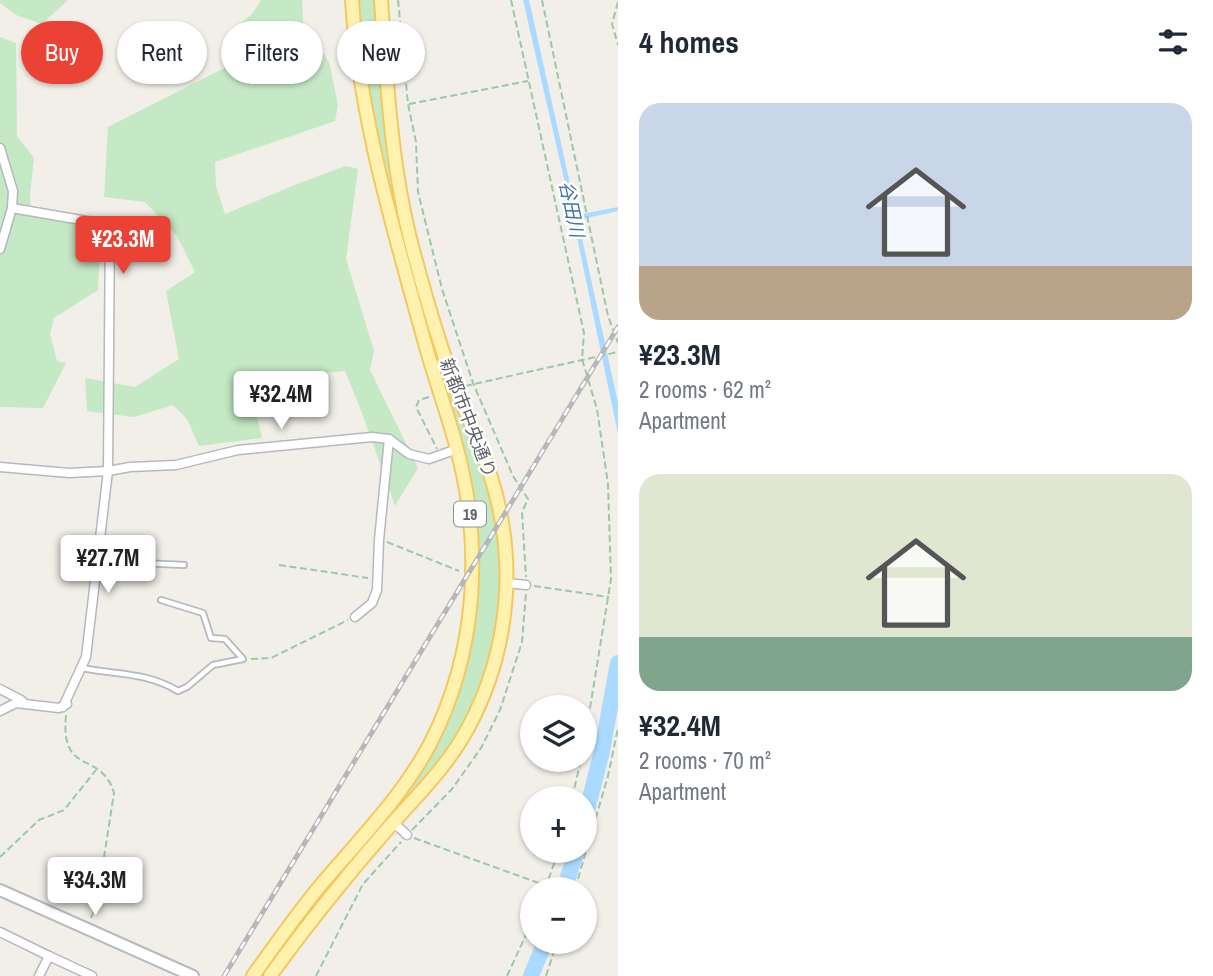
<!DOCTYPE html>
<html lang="en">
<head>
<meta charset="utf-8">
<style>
	body { margin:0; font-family:"Archivo Narrow","Noto Sans JP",sans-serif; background:#f6f6f7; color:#1f2937; height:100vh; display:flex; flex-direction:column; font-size:26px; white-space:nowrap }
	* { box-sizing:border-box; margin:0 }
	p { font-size:23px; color:#747a83 }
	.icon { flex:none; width:38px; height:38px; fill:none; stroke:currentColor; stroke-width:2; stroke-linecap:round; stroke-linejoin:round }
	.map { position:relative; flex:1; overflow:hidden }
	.drawer { display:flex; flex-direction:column; background:#fff; width:595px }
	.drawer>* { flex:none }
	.top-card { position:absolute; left:21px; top:21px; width:492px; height:63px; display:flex; gap:14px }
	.fabs { position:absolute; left:520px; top:695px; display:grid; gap:14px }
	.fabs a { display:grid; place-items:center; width:77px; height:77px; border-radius:50%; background:#fff; box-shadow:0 2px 5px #0004; font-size:35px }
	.price { position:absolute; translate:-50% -60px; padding:0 16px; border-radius:7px; background:#fff; color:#222; font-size:23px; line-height:46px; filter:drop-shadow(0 2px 4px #0008) }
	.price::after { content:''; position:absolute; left:50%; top:42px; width:21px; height:16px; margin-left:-10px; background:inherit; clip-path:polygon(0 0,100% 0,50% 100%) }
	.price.current { background:#ea4335; color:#fff }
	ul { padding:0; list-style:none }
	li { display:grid; align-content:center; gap:14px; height:371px; padding:0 21px }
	li span { display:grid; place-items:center; height:217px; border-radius:21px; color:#555 }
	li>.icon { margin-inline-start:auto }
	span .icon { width:126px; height:126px; fill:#fffc; stroke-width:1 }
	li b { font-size:30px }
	h2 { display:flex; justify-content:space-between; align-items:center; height:84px; padding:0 21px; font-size:30px }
	.chip { padding:0 24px; border-radius:32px; background:#fff; box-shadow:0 2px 5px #0004; font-size:24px; line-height:63px }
	.chip.current { background:#ea4335; color:#fff }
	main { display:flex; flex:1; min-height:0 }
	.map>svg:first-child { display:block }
	.green { fill:#c5e8c5 }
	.water { fill:#aadaff }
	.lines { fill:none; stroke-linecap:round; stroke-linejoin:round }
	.river { stroke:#aadaff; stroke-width:16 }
	.lane-casing { stroke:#b5b8bc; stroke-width:8 }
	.street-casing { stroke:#b5b8bc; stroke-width:11 }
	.secondary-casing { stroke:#b6babf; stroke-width:14 }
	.primary-casing { stroke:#f2c960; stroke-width:16 }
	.path { stroke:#9cc7a9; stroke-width:2; stroke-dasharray:7 3.5; stroke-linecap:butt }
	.lane { stroke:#fff; stroke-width:4.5 }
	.street { stroke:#fff; stroke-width:8 }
	.secondary { stroke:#fff; stroke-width:10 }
	.primary { stroke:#fff2af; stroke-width:12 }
	.rail-casing { stroke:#b6b7b8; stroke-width:5 }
	.rail { stroke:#fff; stroke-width:2.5; stroke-dasharray:8; stroke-linecap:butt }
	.labels { text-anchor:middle; stroke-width:5; stroke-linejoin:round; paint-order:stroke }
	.shield { fill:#fff; stroke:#8f9295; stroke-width:2 }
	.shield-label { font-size:16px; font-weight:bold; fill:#5f6368 }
	.street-label { font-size:18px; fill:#5f6368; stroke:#fff }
	.water-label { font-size:19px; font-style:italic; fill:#4174aa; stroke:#fff }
</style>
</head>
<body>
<main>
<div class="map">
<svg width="618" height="976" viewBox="0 0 618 976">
	<rect width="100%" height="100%" fill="#f1efe8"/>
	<g class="green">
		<polygon points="0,0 68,0 42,24 16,15 0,3"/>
		<polygon points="261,0 302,0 303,22 329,62 338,105 335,121 215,162 216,186 225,214 302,182 346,166 358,169 346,259 374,351 370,370 418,468 395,506 362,413 345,371 266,379 256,412 262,438 199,446 187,419 173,405 134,417 87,411 85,378 135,387 179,359 166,291 195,272 177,236 145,202 104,197 108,127 238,61 231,31 252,14"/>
		<path d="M357,0h18l11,145 13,76 17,63 78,221c16,97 3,175 -53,256l-153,175 51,-65 115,-167 18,-59 7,-61 -1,-51 -8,-53 -72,-258 -19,-76 -13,-67z"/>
		<polygon points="0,37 16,43 17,136 34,158 30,194 31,216 101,229 98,290 54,318 50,334 57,361 66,363 43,408 0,407"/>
	</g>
	<polygon class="water" points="523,0 529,0 577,215 618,207 618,211 578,220 618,403 618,434 573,218"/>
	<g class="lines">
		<g class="river">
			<polyline points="584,822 602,751 618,663"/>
			<polyline points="564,889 577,850"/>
			<polyline points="531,976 545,942"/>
		</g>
		<g class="lane-casing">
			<g id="lane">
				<polyline points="99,561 184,565"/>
				<path d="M82,668c35,7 65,4 96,23l9,-4 26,-22 30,-6 -18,-20 -14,-1 -8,-25 -42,-13"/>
			</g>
		</g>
		<g class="street-casing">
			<g id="street">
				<polyline points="0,148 13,191 12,208 110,225 108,471 86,657 63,707"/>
				<polyline points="0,249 12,208"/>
				<polyline points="0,467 69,473 108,471 130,467 176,465 238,450 372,437 389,439 409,454 429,459 457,449"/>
				<polyline points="507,583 526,585"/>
				<polyline points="355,617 372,603 377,590 379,540 389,439"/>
				<polyline points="0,689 21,700 25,704"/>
				<polyline points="0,711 16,703 59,708 67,704"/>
				<polyline points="393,822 407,835"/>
				<polyline points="0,932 49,956 39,976"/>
				<polyline points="49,956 92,976"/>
			</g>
		</g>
		<g class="secondary-casing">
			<polyline id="secondary" points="0,890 193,976"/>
		</g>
		<g class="primary-casing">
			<g id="primary">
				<path d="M253,976c22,-31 43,-61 67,-90 38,-45 82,-89 110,-142 47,-91 53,-197 27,-295 -9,-34 -21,-67 -31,-102 -31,-113 -67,-229 -74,-347"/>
				<path d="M270,976c36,-50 74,-97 114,-143 29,-34 62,-64 84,-105 42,-78 50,-169 22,-254 -10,-31 -24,-60 -36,-90 -16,-44 -29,-89 -41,-134 -22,-82 -26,-166 -32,-250"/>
			</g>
		</g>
		<g class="path">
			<polyline points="398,0 408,104 416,142 418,192 442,289 473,383 513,476 528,499 522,512 526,577"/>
			<polyline points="511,0 584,333 582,359 597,409 608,484 611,579 584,745"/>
			<polyline points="542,0 608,316 618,343"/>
			<polyline points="618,2 612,24 618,45"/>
			<polyline points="409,104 528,81"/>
			<polyline points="465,386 618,352"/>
			<polyline points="429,397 419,400 416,407 437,449"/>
			<polyline points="387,542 459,571"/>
			<polyline points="279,565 368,578"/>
			<polyline points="534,586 609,597"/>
			<polyline points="251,659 271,658 348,620"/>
			<path d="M66,715c-6,63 35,34 48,78l-17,109 -6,16"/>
			<polyline points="572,798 581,760"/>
			<polyline points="412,830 452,789 481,748 500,710 522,642 526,593"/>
			<polyline points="414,838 547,886"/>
			<polyline points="0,857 39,820 64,810 96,770"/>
			<polyline points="545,889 559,850"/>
			<polyline points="575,889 608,776 618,728"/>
			<polyline points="316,976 363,884 401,842"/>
			<polyline points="507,976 532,922"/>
			<polyline points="546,976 557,942"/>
		</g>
		<use href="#lane" class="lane"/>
		<use href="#street" class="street"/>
		<use href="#secondary" class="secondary"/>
		<use href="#primary" class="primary"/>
		<g class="rail-casing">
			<polyline id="rail" points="224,976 618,327"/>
		</g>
		<use href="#rail" class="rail"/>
	</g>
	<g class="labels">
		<rect class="shield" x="454" y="501.5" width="32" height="25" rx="5"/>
		<g class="shield-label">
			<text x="470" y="520">19</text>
		</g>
		<g class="street-label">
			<text transform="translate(468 418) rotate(69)" y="6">新都市中央通り</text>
		</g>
		<g class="water-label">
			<text transform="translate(572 209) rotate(78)" y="7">谷田川</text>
		</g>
	</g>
</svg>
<div class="fabs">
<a><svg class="icon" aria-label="layers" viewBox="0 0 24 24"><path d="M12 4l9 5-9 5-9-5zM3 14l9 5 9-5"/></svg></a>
<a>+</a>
<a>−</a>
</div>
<b class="price current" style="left:123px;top:276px">¥23.3M</b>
<b class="price" style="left:281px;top:431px">¥32.4M</b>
<b class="price" style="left:108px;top:595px">¥27.7M</b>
<b class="price" style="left:95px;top:917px">¥34.3M</b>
<div class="top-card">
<a class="chip current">Buy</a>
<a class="chip">Rent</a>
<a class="chip">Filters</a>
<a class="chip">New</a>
</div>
</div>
<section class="drawer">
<h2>4 homes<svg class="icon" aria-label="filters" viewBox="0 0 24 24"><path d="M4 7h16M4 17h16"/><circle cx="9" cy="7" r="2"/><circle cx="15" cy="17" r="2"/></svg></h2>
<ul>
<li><span style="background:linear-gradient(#c9d6e8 75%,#b9a48a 0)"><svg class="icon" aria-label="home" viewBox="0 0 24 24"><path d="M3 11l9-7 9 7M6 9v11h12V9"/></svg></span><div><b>¥23.3M</b><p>2 rooms · 62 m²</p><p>Apartment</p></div></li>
<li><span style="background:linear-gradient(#dfe7d0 75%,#7fa58c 0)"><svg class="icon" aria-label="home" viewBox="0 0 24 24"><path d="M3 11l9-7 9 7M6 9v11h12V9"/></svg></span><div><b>¥32.4M</b><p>2 rooms · 70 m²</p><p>Apartment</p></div></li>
</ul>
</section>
</main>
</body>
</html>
